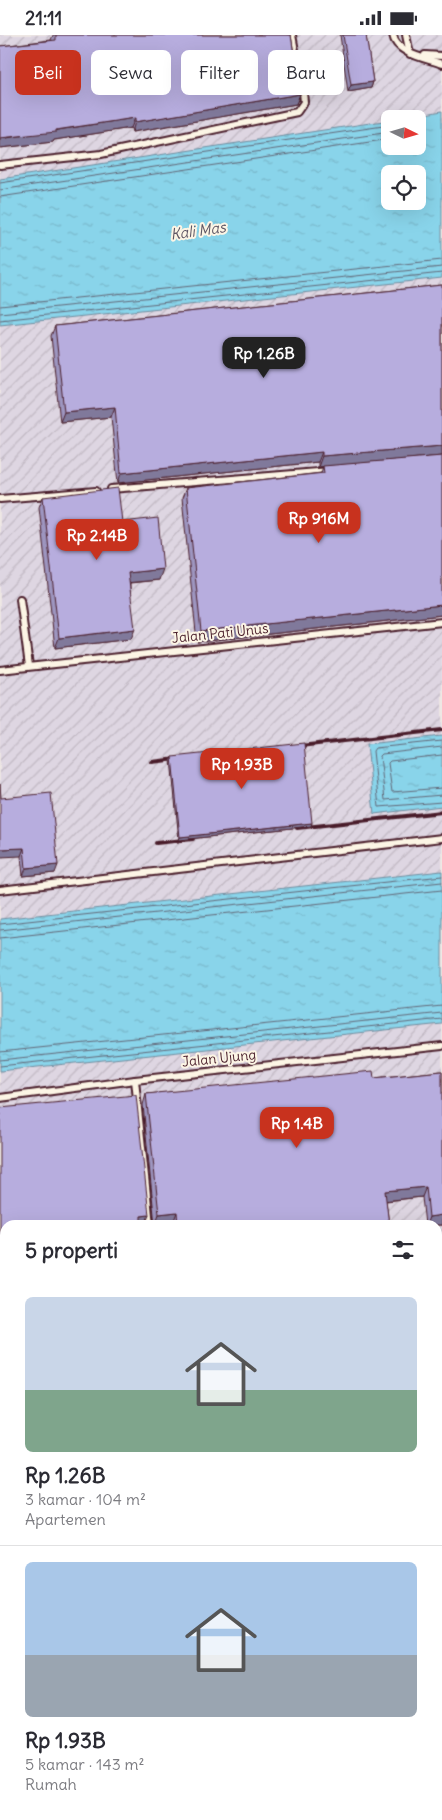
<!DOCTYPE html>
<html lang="id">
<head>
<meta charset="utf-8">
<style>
	body { margin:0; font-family:Delius,sans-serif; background:#f2f2f3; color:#2b2b33; height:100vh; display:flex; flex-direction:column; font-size:19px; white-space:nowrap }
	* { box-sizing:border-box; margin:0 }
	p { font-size:16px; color:#7c7c81 }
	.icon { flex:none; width:28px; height:28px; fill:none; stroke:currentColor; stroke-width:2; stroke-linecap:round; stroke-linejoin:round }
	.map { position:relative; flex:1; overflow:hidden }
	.sheet { position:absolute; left:0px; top:1185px; width:442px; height:600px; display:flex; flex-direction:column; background:#fff; border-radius:15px 15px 0 0; box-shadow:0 5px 20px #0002 }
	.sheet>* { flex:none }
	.banner { position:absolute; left:15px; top:15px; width:412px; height:45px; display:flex; gap:10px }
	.needle { width:32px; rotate:95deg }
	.buttons { position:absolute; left:381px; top:75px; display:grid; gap:10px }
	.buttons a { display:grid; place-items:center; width:45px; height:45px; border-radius:8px; background:#fff; box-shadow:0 5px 20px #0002; font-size:25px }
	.price { position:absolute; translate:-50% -42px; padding:0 11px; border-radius:10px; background:#c8321e; color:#fff; font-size:16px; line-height:32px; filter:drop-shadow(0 1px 2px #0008) }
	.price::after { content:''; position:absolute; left:50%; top:30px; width:15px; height:11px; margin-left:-8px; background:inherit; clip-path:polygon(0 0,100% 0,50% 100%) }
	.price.current { background:#222; color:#fff }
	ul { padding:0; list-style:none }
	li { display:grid; align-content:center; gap:10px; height:265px; padding:0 25px }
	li+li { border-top:1px solid #e1e1e2 }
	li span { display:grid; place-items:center; height:155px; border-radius:8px; color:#555 }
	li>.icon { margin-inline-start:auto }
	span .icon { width:90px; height:90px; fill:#fffc; stroke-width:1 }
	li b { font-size:21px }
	h2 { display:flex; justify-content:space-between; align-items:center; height:60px; padding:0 25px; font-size:21px }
	.chip { padding:0 18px; border-radius:8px; background:#fff; box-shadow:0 5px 20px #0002; font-size:18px; line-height:45px }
	.chip.current { background:#c8321e; color:#fff }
	.status { display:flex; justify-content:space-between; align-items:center; height:35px; padding:0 25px; background:#fff; direction:ltr }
	.status svg { height:14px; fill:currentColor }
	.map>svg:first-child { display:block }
	.industrial { fill:url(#industrial-furrows) }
	.water { fill:url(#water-ripples); stroke:#708c9e; fill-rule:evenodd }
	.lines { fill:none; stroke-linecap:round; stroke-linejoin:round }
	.shore { stroke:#636777; stroke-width:1 }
	.service-casing { stroke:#4a1f2b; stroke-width:10 }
	.service { stroke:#fcf5e5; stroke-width:6 }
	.rail { stroke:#4a1f2b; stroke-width:4 }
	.wall { fill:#9d95bf; stroke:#4a1f2b }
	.shaded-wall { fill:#80799b; stroke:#4a1f2b }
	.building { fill:#b7adde; stroke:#4a1f2b }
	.labels { text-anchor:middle; stroke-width:4; stroke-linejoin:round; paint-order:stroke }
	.street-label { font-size:14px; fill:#4a1f2b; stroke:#fcf5e5 }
	.water-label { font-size:15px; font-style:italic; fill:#5d5564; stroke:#fcf5e5 }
</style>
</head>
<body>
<div class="status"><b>21:11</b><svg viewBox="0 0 49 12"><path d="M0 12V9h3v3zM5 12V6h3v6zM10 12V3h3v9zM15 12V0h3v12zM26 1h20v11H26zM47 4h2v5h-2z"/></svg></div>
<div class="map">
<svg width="442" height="1785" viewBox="0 0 442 1785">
	<defs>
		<pattern id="industrial-furrows" width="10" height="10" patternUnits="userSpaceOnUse" patternTransform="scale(1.25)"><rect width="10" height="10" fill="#ded6e2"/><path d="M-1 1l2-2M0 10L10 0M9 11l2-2" fill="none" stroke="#c0b7c2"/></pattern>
		<pattern id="water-ripples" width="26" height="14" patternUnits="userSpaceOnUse" patternTransform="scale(1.25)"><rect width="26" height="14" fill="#89d4ea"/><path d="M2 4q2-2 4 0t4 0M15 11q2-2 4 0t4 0" fill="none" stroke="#78b6c9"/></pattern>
	</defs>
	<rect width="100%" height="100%" fill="#eee7e4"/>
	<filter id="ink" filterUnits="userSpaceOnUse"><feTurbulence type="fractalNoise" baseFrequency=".02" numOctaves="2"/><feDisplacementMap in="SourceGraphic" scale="10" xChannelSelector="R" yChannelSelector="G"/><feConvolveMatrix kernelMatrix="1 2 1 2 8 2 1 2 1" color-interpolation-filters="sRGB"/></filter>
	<g filter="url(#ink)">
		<g class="industrial">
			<polygon points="0,0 442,0 442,76 390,84 390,85 379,87 0,144"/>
			<polygon points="442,243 442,836 0,884 0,290"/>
			<polygon points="442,989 442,1427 438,1428 438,1190 5,1190 5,1319 0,1319 0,1036"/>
		</g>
		<g class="water">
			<path d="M442,76v167l-442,47v-146l390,-59v26h28v-27h-20zM390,139h28v27h-28z"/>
			<polygon points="442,701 442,771 374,779 367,709"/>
			<polygon points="442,836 442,989 0,1036 0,884"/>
			<polygon points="0,1319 5,1319 5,1780 438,1780 438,1428 442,1427 442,1785 0,1785"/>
		</g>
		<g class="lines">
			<g class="shore">
				<polyline points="0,148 390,90"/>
				<polyline points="0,155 390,97"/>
				<polyline points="0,162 390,104"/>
				<polyline points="0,271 442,225"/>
				<polyline points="0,278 442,232"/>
				<polyline points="0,285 442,238"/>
				<polyline points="442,706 375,713 373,716 379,772 442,767"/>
				<polyline points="442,712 382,719 380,721 385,765 442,760"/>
				<polyline points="442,720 390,726 388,728 392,757 442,753"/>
				<polyline points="0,889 442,841"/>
				<polyline points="0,895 442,847"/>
				<polyline points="0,903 442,855"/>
				<polyline points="0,1017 442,971"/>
				<polyline points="0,1025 442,978"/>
				<polyline points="0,1031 442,984"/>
			</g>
			<g class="service-casing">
				<g id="service">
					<path d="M393,0c3,19 33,23 49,29"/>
					<polyline points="406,0 410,19"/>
					<polyline points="425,20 442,21"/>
					<polyline points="0,130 101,119 297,77 304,67 303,57 292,0"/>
					<polyline points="111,454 330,436"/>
					<polyline points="0,464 96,456"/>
					<polyline points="20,564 29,631"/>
					<polyline points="0,635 442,587"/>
					<polyline points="0,855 442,803"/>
					<polyline points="135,1045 150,1190"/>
					<polyline points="0,1063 135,1045 442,1011"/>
					<polyline points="0,1268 5,1267"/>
					<polyline points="438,1398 442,1397"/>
				</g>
			</g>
			<use href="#service" class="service"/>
			<g class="rail">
				<polyline points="291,712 442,695"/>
				<polyline points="152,727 185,723"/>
				<polyline points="297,793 442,777"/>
				<polyline points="156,808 193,804"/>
			</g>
		</g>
		<g class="wall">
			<polygon points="53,0 291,0 300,59 296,69 132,97 131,93 54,105 53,107 0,113 0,11 51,5"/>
			<polygon points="340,0 373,0 366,1 373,47 371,53 348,57"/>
			<polygon points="442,250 442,580 197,607 182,463 186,453 321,438 323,431 318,432 318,427 118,448 111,382 60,387 51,301 55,291"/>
			<polygon points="43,462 122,487 159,545 130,548 131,604 55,613 39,472"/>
			<polygon points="172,722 311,791 179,805 171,725"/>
			<polygon points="1,763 55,838 23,841 21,821"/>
			<polygon points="442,1036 442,1190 425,1190 422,1162 386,1166 389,1190 173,1190 173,1188 155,1190 143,1070 146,1059 374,1043"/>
		</g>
		<g class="shaded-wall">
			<polygon points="373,47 371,53 348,57 351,50"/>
			<polygon points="300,59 296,69 132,97 135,87"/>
			<polygon points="135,83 131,93 54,105 53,107 0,113 0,104"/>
			<polygon points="115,372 111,382 60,387 64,377"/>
			<polygon points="442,411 442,421 318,432 322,421"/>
			<polygon points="322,417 318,427 118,448 121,438"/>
			<polygon points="163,534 159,545 125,548 128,538"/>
			<polygon points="442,570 442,580 197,607 201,596"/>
			<polygon points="135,594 131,604 55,613 59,603"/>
			<polygon points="312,788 311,791 179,805 180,802"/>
			<polygon points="24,813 21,821 0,822 0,814"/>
			<polygon points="58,830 55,838 23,841 26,833"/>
			<polygon points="426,1152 422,1162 382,1166 385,1156"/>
			<polygon points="177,1177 173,1188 155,1190 159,1179"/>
			<polygon points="149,1180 145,1190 137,1190 141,1181"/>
			<polygon points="442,1180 442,1190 426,1190 429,1182"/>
			<polygon points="5,1207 5,1217 0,1218 0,1208"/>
			<polygon points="442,1279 442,1287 438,1288 438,1280"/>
			<rect x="438" y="1366" width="4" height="8"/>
		</g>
		<g class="building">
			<polygon points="56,0 291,0 300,59 135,87 135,83 56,95 56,97 0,103 0,11 56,5"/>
			<polygon points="343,0 366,0 373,47 351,50"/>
			<polygon points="442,250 442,411 322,421 322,417 121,438 115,372 64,377 55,291"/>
			<polygon points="442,421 442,570 201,596 186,453 324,438 323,431"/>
			<polygon points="118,453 122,487 158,483 163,534 128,538 135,594 59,603 43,462"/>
			<polygon points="304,708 312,788 180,802 172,722"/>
			<polygon points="0,749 1,763 51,758 58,830 26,833 24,813 0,814"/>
			<polygon points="373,1036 374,1043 442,1036 442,1180 429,1182 426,1152 385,1156 389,1190 178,1190 177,1177 159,1179 146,1059"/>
			<polygon points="136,1060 149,1180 141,1181 141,1190 5,1190 5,1207 0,1208 0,1073"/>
			<polygon points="442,1255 442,1279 438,1280 438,1256"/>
			<polygon points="442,1342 442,1366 438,1366 438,1343"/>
		</g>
	</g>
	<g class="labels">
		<g class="street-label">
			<text transform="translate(220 598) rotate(-6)" y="5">Jalan Pati Unus</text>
			<text transform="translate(219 1023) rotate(-6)" y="5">Jalan Ujung</text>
		</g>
		<g class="water-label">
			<text transform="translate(198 196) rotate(-8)" y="5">Kali Mas</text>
		</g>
	</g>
</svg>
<div class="buttons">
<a><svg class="needle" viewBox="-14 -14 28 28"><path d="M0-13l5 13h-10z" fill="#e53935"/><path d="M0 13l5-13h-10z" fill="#7c7c81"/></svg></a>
<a><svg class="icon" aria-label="locate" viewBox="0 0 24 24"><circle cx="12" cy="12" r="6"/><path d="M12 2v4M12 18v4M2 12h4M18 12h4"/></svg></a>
</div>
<b class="price current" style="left:264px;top:344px">Rp 1.26B</b>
<b class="price" style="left:319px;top:509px">Rp 916M</b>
<b class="price" style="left:97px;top:526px">Rp 2.14B</b>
<b class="price" style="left:242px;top:755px">Rp 1.93B</b>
<b class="price" style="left:297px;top:1114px">Rp 1.4B</b>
<div class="banner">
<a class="chip current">Beli</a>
<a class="chip">Sewa</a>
<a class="chip">Filter</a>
<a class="chip">Baru</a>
</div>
<section class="sheet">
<h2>5 properti<svg class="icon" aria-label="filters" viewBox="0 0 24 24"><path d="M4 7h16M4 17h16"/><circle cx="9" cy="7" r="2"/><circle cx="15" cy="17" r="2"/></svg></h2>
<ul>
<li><span style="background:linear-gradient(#c9d6e8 60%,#7fa58c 0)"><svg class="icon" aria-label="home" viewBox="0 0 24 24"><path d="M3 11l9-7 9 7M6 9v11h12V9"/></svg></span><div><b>Rp 1.26B</b><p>3 kamar · 104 m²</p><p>Apartemen</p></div></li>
<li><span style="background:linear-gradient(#a9c7e8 60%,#9aa5b1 0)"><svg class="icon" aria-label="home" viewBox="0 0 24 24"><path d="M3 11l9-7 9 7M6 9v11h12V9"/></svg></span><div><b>Rp 1.93B</b><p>5 kamar · 143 m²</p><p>Rumah</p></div></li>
</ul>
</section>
</div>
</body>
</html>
